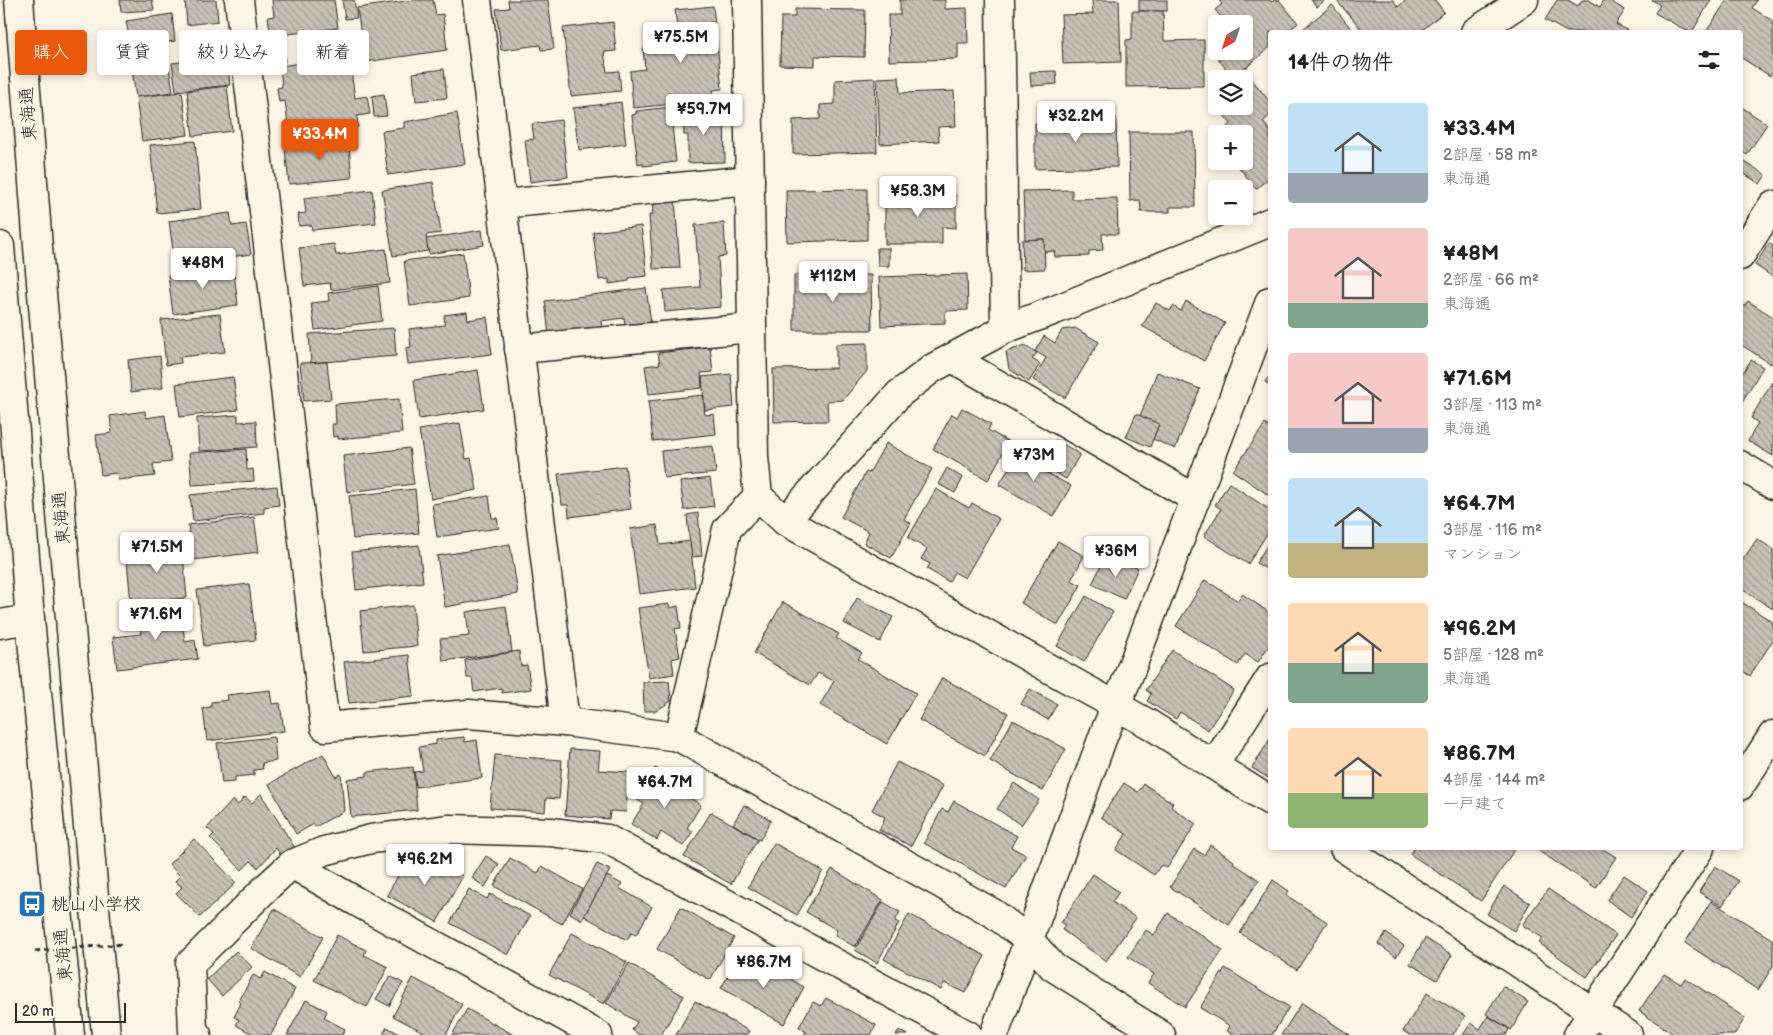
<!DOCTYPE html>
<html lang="ja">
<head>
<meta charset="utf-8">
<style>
	body { margin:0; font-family:"Balsamiq Sans","Klee One",sans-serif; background:#f6f6f6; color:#222; height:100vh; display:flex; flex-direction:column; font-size:19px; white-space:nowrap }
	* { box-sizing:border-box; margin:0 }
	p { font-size:16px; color:#767676 }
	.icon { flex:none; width:28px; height:28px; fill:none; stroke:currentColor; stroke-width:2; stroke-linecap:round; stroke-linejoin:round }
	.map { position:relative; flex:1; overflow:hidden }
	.side { position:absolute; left:1268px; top:30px; width:475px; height:820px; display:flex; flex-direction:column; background:#fff; border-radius:5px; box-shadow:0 2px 8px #0003 }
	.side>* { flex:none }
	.banner { position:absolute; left:15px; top:30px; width:475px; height:45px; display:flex; gap:10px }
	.needle { width:32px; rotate:219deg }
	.controls { position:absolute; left:1208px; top:15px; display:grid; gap:10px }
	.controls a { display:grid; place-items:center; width:45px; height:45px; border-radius:5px; background:#fff; box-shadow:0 2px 8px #0003; font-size:25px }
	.scale { position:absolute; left:15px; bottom:12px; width:111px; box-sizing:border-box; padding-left:5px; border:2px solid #2b2b2b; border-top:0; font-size:14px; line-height:18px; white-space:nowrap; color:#2b2b2b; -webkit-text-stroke:4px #fcf5e5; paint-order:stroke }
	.price { position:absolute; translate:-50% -42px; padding:0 11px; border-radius:5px; background:#fff; color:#222; font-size:16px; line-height:32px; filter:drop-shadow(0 1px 2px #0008) }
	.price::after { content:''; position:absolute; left:50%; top:30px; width:15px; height:11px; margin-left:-8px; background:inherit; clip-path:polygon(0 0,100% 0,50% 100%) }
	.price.active { background:#ea580c; color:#fff }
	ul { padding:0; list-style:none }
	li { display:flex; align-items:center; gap:15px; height:125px; padding:0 20px }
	li span { display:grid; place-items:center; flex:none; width:140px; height:100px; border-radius:5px; color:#555 }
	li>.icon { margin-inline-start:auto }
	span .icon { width:60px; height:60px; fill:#fffc; stroke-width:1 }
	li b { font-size:21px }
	h2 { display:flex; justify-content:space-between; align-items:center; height:60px; padding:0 20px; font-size:21px }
	.tag { padding:0 18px; border-radius:5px; background:#fff; box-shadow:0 2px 8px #0003; font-size:18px; line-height:45px }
	.tag.active { background:#ea580c; color:#fff }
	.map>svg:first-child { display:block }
	.building { fill:url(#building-back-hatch); stroke:#2b2b2b }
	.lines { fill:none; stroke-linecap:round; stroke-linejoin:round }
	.minor-casing { stroke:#2b2b2b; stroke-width:31 }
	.major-casing { stroke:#2b2b2b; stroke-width:31 }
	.minor { stroke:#fcf5e5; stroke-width:28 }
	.major { stroke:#fcf5e5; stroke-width:28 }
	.path-bridge { stroke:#2b2b2b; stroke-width:3; stroke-dasharray:5 4; stroke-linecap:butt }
	.labels { text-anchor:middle; stroke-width:4; stroke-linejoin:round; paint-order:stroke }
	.street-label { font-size:18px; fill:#2b2b2b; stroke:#fcf5e5 }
	.poi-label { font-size:18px; fill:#2b2b2b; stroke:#fcf5e5; text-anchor:start }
</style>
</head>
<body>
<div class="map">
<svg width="1773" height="1035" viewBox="0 0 1773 1035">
	<defs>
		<pattern id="building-back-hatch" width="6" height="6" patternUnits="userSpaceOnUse" patternTransform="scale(1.25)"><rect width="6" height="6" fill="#c8c3b7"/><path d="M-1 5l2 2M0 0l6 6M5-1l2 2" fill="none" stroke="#a39f95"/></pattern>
	</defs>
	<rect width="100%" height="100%" fill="#fcf5e5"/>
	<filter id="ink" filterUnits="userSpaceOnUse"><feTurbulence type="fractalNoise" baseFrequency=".02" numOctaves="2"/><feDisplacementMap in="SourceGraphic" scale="10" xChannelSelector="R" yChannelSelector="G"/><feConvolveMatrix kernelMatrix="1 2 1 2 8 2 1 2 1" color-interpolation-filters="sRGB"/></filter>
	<g filter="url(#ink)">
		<g class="building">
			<polygon points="120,0 152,0 154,10 121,12"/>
			<polygon points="185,0 216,0 218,21 187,25"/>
			<polygon points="272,0 334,0 338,28 271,36 268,17 274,16"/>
			<polygon points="342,0 354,0 357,18 345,19"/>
			<polygon points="413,0 433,0 436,15 443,14 447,50 365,62 357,8"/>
			<polygon points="508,0 548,0 554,49 541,50 540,45 501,50 496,9 509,8"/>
			<polygon points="900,0 945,0 945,9 967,8 968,43 958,43 958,59 889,61 888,15 900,15"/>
			<polygon points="1092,0 1119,0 1121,62 1063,64 1061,15 1093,14"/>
			<rect x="1139" y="0" width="28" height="11"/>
			<polygon points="1219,0 1270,0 1272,2 1274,0 1279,0 1298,23 1287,32 1270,32 1270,47 1234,78 1218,59 1220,58 1215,52 1244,51 1244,24 1227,24 1215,10 1222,4"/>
			<polygon points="1311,0 1325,0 1317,7"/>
			<polygon points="1336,0 1393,0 1398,7 1406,0 1435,0 1444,12 1420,32 1364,32"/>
			<polygon points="1557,0 1568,0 1578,6 1582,0 1589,0 1600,7 1604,0 1608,0 1625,10 1616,24 1630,32 1567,32 1545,20"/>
			<polygon points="1652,0 1711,0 1692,32 1689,32 1655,13 1660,5"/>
			<polygon points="1727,0 1757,0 1752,8 1773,21 1773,72 1770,76 1740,57 1740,32 1706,32"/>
			<polygon points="1332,5 1354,32 1306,32 1303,29"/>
			<polygon points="713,6 722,89 713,90 714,100 633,108 630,71 645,69 643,49 679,46 675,10"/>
			<polygon points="795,9 865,10 864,57 815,56 815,66 780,65 781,17 795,17"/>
			<polygon points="1132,11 1163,11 1164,41 1204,40 1204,86 1126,87 1126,40 1132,39"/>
			<polygon points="172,14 175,41 131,47 126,21"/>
			<polygon points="613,22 616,51 604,52 607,72 619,71 621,91 571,96 563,28"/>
			<polygon points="282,37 285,62 265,65 262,39"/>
			<polygon points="167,51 173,92 136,97 130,56"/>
			<polygon points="227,57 230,85 176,91 172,63"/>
			<polygon points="308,62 309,69 332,66 333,74 351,71 355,98 367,96 370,114 357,116 358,127 316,134 315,130 289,133 285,101 279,102 277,88 282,87 280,66"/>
			<polygon points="444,69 447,98 416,101 413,73"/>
			<polygon points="1056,71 1057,84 1031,86 1030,72"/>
			<polygon points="899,77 900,93 954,91 956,126 938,127 939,141 880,144 877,78"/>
			<polygon points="1250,77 1270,102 1270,115 1263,122 1270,131 1270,177 1256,189 1234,161 1244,161 1244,134 1219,134 1231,124 1219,109 1222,106 1244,106 1244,82"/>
			<polygon points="875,78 877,152 793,154 793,120 820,119 820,105 835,104 835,80"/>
			<polygon points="227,86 232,131 193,136 187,91"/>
			<polygon points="182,92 188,135 142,141 136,97"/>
			<polygon points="384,94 387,116 374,117 372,96"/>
			<polygon points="621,102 626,144 579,150 573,108"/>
			<polygon points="1740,106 1767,124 1747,155 1740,150"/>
			<polygon points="670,107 676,162 643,166 643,163 638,164 632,115 636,114 636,111"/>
			<polygon points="705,107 705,114 724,113 725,162 688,163 688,135 684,135 683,108"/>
			<polygon points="457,113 465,164 388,175 382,131 404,128 404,122"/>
			<polygon points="1051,117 1116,117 1117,167 1035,169 1035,123 1051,123"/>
			<polygon points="561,120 568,177 530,182 525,140 534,139 532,124"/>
			<polygon points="1129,132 1194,132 1195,207 1170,207 1170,212 1141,212 1140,200 1130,201"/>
			<polygon points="348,135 352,178 289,184 285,149 317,146 316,138"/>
			<polygon points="195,141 201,209 157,213 150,145"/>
			<polygon points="1740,159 1766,175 1760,184 1740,171"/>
			<polygon points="433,182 441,233 426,235 428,251 393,256 382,190"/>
			<polygon points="867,189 867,240 787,242 786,190"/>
			<polygon points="372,190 376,223 312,230 311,225 299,226 298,214 306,213 304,198"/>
			<polygon points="1072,190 1072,199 1117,198 1118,234 1102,234 1103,250 1089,251 1089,256 1055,257 1054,251 1044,252 1044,239 1025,240 1023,191"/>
			<polygon points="885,195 956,195 956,228 942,227 942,244 885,244"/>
			<polygon points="675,199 680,268 653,269 649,215 653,215 652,201"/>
			<polygon points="230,213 232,226 246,224 251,254 175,265 169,221"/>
			<polygon points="724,223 726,256 718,257 721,307 665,312 663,290 700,287 695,225"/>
			<polygon points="641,226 647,276 629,278 629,281 609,284 609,279 599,280 593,232"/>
			<polygon points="482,230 484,245 429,254 426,239"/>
			<polygon points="1044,239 1045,269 1023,270 1022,240"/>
			<polygon points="1769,243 1773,246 1773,277 1755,265"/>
			<polygon points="334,244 336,255 386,249 390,283 331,290 330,283 304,286 299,248"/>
			<polygon points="877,248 889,248 889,266 878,266"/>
			<polygon points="463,253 469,298 410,306 404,261"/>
			<polygon points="233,265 238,305 173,314 168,275"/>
			<polygon points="967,274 968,310 945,311 945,323 881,326 879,277"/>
			<polygon points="794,275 871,275 872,330 794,330"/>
			<polygon points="378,286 382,321 315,330 311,303 329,301 328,293"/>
			<polygon points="646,288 651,322 625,325 624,318 601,321 602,328 549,335 545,301"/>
			<polygon points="1186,301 1225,323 1204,361 1142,326 1156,303 1170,311 1173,306 1181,311"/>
			<polygon points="1748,301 1773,317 1773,361 1771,364 1740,344 1740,312"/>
			<polygon points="467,312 468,320 487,317 492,354 408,364 406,348 411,347 409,329 445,325 444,315"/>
			<polygon points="220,314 225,352 180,357 181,363 166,365 161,320"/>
			<polygon points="394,328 396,356 311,363 309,334"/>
			<polygon points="1075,328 1099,342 1065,398 1033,380 1046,358 1035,351 1044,336 1055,343 1062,330"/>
			<polygon points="867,343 867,371 843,400 827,401 828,421 774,422 773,369 836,368 836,344"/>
			<polygon points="1025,345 1037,353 1032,359 1040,364 1029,382 1009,369 1006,352"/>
			<polygon points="710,347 713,372 701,373 702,388 649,394 645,366 660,364 658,353"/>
			<polygon points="160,356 163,388 131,392 128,360"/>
			<polygon points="1751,360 1763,367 1740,405 1740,377"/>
			<polygon points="327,362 331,399 304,401 300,363"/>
			<polygon points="478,370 484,409 419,419 414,380"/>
			<polygon points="1157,372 1200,389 1175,449 1153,439 1159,424 1140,416"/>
			<polygon points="731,374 734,407 705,410 702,377"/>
			<polygon points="1270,375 1270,385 1265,382"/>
			<polygon points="233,377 238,410 180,417 176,384"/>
			<polygon points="1772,382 1773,383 1773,456 1748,441 1758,423 1751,418"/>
			<polygon points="703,395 705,415 714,414 716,434 653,441 648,401"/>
			<polygon points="399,399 402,433 338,439 338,436 333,437 332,424 336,424 335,404"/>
			<polygon points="962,408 991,424 988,430 1009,442 988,480 933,449 952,414 957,417"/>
			<polygon points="145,411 146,418 165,415 171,462 153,464 155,476 118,480 117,473 101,475 96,435 112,433 110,416"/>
			<polygon points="1136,414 1159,424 1150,447 1126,437"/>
			<polygon points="238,415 238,422 256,421 257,447 199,451 197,418"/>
			<polygon points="460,423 466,459 471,458 477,490 431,499 419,430"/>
			<polygon points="1265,424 1270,428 1270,496 1233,471"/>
			<polygon points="1056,440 1080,454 1066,479 1041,465"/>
			<polygon points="886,443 932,469 904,519 911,523 891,558 864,543 869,532 841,517 866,472 869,473"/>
			<polygon points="1024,443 1043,454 1036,467 1071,486 1054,516 999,485"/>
			<polygon points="713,446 716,473 664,478 661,451"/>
			<polygon points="409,448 414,484 347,492 343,456"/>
			<polygon points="246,449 247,470 253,469 254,481 192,485 189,453"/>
			<polygon points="625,466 631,509 569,517 568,505 562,505 558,474"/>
			<polygon points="947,468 963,478 955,493 938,484"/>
			<polygon points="710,478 714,506 684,510 680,482"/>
			<polygon points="1229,483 1270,510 1270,529 1248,564 1204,536 1221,509 1215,505"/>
			<polygon points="277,486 279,505 264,507 264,513 193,521 190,495"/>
			<polygon points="415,489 419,533 353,539 349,496"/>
			<polygon points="936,489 969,508 972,503 999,519 965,578 954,572 949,582 927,569 930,564 921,559 927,549 908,538"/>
			<polygon points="489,496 492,518 497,518 499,528 437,537 432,504"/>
			<polygon points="698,513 702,556 691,557 687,515"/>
			<polygon points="254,517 259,552 193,560 188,525"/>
			<polygon points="657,525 660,545 690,541 695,587 639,594 630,529"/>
			<polygon points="1757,539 1773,549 1773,609 1740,588 1740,564"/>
			<polygon points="1058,541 1084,556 1071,580 1081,585 1058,625 1021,603"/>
			<polygon points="1270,541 1270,571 1256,563"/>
			<polygon points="182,544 187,598 131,603 126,550"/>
			<polygon points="510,544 518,594 445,607 437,556"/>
			<polygon points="419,545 423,582 356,590 352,552"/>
			<polygon points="1103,562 1125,562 1138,568 1124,599 1092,584"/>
			<polygon points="1205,580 1238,601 1242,594 1270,613 1270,644 1258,662 1245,654 1238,665 1176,626"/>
			<polygon points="249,584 256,640 204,646 197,590"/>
			<polygon points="1086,596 1113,612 1084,662 1057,646"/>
			<polygon points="857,598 893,617 880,642 844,623"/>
			<polygon points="1740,601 1773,622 1773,640 1750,676 1740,669"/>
			<polygon points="783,602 839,634 836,638 862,653 858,659 916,693 887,744 820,705 834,681 818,673 810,685 754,653"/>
			<polygon points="180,604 185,642 195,640 198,659 117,669 113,637 141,634 139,618 155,615 154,607"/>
			<polygon points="669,604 670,608 678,606 681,628 675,629 680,657 672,659 674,674 649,678 638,608"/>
			<polygon points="413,605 417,646 364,651 360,611"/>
			<polygon points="506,606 512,652 443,661 440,639 469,636 466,612"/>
			<polygon points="1172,650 1234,690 1208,730 1180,712 1176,719 1147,701 1151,694 1146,690"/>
			<polygon points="519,651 521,666 527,665 531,689 502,693 501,688 474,692 472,678 467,678 465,660"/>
			<polygon points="409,655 414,696 349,703 344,662"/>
			<polygon points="942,678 1008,713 985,756 919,720"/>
			<polygon points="669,681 671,701 656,711 644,711 643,682"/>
			<polygon points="1030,689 1057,704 1048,720 1021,704"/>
			<polygon points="270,690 272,704 280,703 284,731 207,741 203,708 211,707 211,702 228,700 227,695"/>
			<polygon points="1013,720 1066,749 1043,791 990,761"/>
			<polygon points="274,737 276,761 262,763 263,769 254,770 254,775 235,777 235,782 222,783 217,743"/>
			<polygon points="464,737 465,742 477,740 482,778 416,787 414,772 423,771 419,747 436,744 436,740"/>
			<polygon points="1270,739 1270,779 1252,768"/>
			<polygon points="570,749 600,751 598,770 629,772 626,812 610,811 609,819 565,815"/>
			<polygon points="323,754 336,777 341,774 344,811 315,827 314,824 296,834 269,784"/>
			<polygon points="495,755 562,760 559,799 546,798 545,812 490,808"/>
			<polygon points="897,762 943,786 911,846 879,830 885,817 872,810"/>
			<polygon points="413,767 417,810 351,817 347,779 367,776 367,772"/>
			<polygon points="655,768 686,788 682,793 701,805 687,828 693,831 683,846 661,832 657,840 631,824 644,804 636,799"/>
			<polygon points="1014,783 1039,800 1021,825 997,809"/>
			<polygon points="1124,783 1138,792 1144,784 1173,803 1171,807 1196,824 1167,868 1161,865 1154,875 1116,850 1126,834 1101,817"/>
			<polygon points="261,794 295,848 282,857 276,848 258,868 251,861 242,870 210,838 214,834 207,828 233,800 238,805 245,797 252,803"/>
			<polygon points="954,801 1017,836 1011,847 1026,855 1006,889 924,843 942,809 948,812"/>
			<polygon points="744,805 771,820 760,840 733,824"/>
			<polygon points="711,812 758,839 731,884 684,857"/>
			<polygon points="194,839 236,883 200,917 176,893 182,887 175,881 180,876 169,864"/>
			<polygon points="774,843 823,871 797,915 748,887"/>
			<polygon points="1210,845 1234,861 1233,863 1259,880 1229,925 1170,887 1194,849 1204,855"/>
			<polygon points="1415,848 1511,848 1514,850 1481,901 1410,854"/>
			<polygon points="1534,848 1601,848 1616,857 1596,888"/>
			<polygon points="426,855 463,876 437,922 387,895 399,874 395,872 403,858 406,860 408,857 420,864"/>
			<polygon points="486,856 499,864 485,887 472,878"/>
			<polygon points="510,858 538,873 542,866 582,889 562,924 494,886"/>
			<polygon points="597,864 610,870 582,920 570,913"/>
			<polygon points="1715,866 1739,881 1722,906 1699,892"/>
			<polygon points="832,869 883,900 855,947 835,935 837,930 806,912"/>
			<polygon points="1093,874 1119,892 1112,902 1136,918 1106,961 1062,930 1065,925 1061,923"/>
			<polygon points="1624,875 1648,891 1631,917 1607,900"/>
			<polygon points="607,876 622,884 619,888 652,907 636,935 631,933 627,940 584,916"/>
			<polygon points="1273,880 1289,891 1286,895 1327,922 1297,970 1240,933"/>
			<polygon points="1504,886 1530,903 1514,931 1487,914"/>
			<polygon points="469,889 487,899 490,894 530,916 508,955 450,923"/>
			<polygon points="1548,889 1616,935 1587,977 1539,943 1543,938 1522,925"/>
			<polygon points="1711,901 1773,940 1773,966 1758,990 1685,943"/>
			<polygon points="883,902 900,912 895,921 899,923 877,963 855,950"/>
			<polygon points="681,907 734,938 710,980 657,949"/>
			<polygon points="274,909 323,937 300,977 251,948"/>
			<polygon points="1168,913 1223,950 1185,1007 1148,983 1154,974 1128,957 1146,930 1154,935"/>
			<polygon points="909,914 985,956 965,993 944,983 941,990 884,959"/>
			<polygon points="572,933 627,962 604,1004 549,975"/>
			<polygon points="1386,933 1404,946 1396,957 1378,944"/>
			<polygon points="337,935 366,950 364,955 388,967 367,1007 314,980"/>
			<polygon points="1425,938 1452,955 1437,980 1410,964"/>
			<polygon points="236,951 252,967 222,996 207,979"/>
			<polygon points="748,955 804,987 784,1024 721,988 733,967 740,971"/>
			<polygon points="629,963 684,996 661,1035 640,1035 632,1030 637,1022 606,1003"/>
			<polygon points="1225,968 1289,1007 1272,1035 1235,1035 1227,1031 1230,1026 1200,1008"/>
			<polygon points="265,972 295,989 271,1035 254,1035 236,1025 239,1020 234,1017 241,1003 239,1001 253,975 261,979"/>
			<polygon points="1664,974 1681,984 1685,978 1745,1018 1734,1035 1675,1035 1639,1011"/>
			<polygon points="390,976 403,983 389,1006 376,999"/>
			<polygon points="413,978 462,1004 446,1035 429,1035 393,1016"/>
			<polygon points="1503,986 1528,1002 1511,1030 1486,1014"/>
			<polygon points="1427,993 1465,1016 1453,1035 1410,1035 1403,1031"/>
			<polygon points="826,998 876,1025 871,1035 804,1035 806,1032 799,1027 813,1002 821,1006"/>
			<polygon points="306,1000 327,1011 324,1018 345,1029 342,1035 287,1035"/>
			<polygon points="695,1001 749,1031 746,1035 676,1035"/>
			<polygon points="1302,1003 1350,1035 1281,1035"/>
			<polygon points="467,1009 514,1035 452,1035"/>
			<polygon points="1488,1016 1509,1029 1506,1035 1463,1035 1471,1023 1480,1029"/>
			<polygon points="387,1027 401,1035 383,1035"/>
			<polygon points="899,1030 907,1035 896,1035"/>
		</g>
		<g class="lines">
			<g class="minor-casing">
				<g id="minor">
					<polyline points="239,0 325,727 469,714 565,722 679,737 993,913 1030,941 1053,967 1161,1035"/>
					<polyline points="477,0 565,722"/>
					<polyline points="747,0 754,457 758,496 785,521 1075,683 1149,724 1270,801"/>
					<polyline points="1000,0 1005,329"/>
					<polyline points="1475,32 1524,0"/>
					<polyline points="502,204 750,180"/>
					<polyline points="1740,256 1773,205"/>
					<polyline points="519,349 752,328"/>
					<polyline points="952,358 1196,499"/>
					<polyline points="1740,465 1773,485"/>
					<polyline points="785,521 899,394 933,368 1005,329 1055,310 1270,222"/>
					<polyline points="0,624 30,619"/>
					<polyline points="679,737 727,529 758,496"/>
					<polyline points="1214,765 1270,678"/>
					<polyline points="1740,786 1773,735"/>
					<polyline points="1344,848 1628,1035"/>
					<polyline points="292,864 357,902 598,1035"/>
					<polyline points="197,1035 193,1031 190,964 268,886 292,864 324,851 371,839 450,829 551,832 607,839 968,1035"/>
					<polyline points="994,1035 1104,734 1128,677 1270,301"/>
					<polyline points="1578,1035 1700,848"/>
				</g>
			</g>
			<g class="major-casing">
				<g id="major">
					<polyline points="19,0 38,247 106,1035"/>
					<polyline points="0,246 30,619 70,1035"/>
				</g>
			</g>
			<use href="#minor" class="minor"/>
			<use href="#major" class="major"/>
			<polyline class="path-bridge" points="35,951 124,944"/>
		</g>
	</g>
	<defs>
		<g id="bus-square" transform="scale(1.4375)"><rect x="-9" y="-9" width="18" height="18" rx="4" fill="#1f6fb2" stroke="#fcf5e5"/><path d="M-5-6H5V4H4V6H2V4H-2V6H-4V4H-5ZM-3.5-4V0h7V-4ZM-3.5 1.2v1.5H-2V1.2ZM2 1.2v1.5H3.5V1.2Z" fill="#fff"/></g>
	</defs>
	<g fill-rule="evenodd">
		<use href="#bus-square" x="32" y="904"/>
	</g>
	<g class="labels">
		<g class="street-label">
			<text transform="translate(28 114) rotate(-94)" y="6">東海通</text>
			<text transform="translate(61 518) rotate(-95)" y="6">東海通</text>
			<text transform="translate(63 955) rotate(-96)" y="6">東海通</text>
		</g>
		<g class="poi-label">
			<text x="51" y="910">桃山小学校</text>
		</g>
	</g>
</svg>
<div class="controls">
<a><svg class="needle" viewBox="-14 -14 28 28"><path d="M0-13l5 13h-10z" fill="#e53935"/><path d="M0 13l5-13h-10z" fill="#767676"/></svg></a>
<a><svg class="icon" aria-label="layers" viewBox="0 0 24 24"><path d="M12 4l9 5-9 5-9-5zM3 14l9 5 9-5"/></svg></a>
<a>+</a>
<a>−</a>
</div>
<div class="scale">20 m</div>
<b class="price" style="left:681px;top:64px">¥75.5M</b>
<b class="price" style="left:704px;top:136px">¥59.7M</b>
<b class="price" style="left:1076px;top:143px">¥32.2M</b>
<b class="price active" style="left:320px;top:161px">¥33.4M</b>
<b class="price" style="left:918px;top:218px">¥58.3M</b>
<b class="price" style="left:203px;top:290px">¥48M</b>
<b class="price" style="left:833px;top:303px">¥112M</b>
<b class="price" style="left:1034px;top:482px">¥73M</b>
<b class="price" style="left:157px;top:574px">¥71.5M</b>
<b class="price" style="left:1116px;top:578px">¥36M</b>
<b class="price" style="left:156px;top:641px">¥71.6M</b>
<b class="price" style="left:665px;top:809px">¥64.7M</b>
<b class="price" style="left:425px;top:886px">¥96.2M</b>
<b class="price" style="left:764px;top:989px">¥86.7M</b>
<div class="banner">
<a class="tag active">購入</a>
<a class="tag">賃貸</a>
<a class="tag">絞り込み</a>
<a class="tag">新着</a>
</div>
<section class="side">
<h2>14件の物件<svg class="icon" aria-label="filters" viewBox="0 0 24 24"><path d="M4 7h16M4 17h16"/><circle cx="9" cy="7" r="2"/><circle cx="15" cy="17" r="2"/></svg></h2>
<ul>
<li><span style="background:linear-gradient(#bfe0f5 70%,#9aa5b1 0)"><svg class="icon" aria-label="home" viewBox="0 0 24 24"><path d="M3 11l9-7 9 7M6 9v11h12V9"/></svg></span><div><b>¥33.4M</b><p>2部屋 · 58 m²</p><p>東海通</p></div></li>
<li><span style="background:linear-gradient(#f6c9c9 75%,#7fa58c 0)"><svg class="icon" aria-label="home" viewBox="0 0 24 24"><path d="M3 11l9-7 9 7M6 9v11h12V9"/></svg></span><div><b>¥48M</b><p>2部屋 · 66 m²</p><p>東海通</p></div></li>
<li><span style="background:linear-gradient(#f6c9c9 75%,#9aa5b1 0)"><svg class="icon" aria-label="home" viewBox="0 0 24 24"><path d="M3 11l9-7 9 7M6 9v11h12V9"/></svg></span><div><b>¥71.6M</b><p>3部屋 · 113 m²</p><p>東海通</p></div></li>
<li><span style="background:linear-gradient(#bfe0f5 65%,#c2b280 0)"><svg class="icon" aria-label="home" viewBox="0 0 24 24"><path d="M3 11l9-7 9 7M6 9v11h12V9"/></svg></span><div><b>¥64.7M</b><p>3部屋 · 116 m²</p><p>マンション</p></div></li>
<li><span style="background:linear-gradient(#ffd9b3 60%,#7fa58c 0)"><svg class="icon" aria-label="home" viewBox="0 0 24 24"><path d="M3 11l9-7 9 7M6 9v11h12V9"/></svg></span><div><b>¥96.2M</b><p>5部屋 · 128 m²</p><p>東海通</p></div></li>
<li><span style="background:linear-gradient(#ffd9b3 65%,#8fb573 0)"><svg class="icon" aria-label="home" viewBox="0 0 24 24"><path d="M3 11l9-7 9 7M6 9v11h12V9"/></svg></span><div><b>¥86.7M</b><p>4部屋 · 144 m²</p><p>一戸建て</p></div></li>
</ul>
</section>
</div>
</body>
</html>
